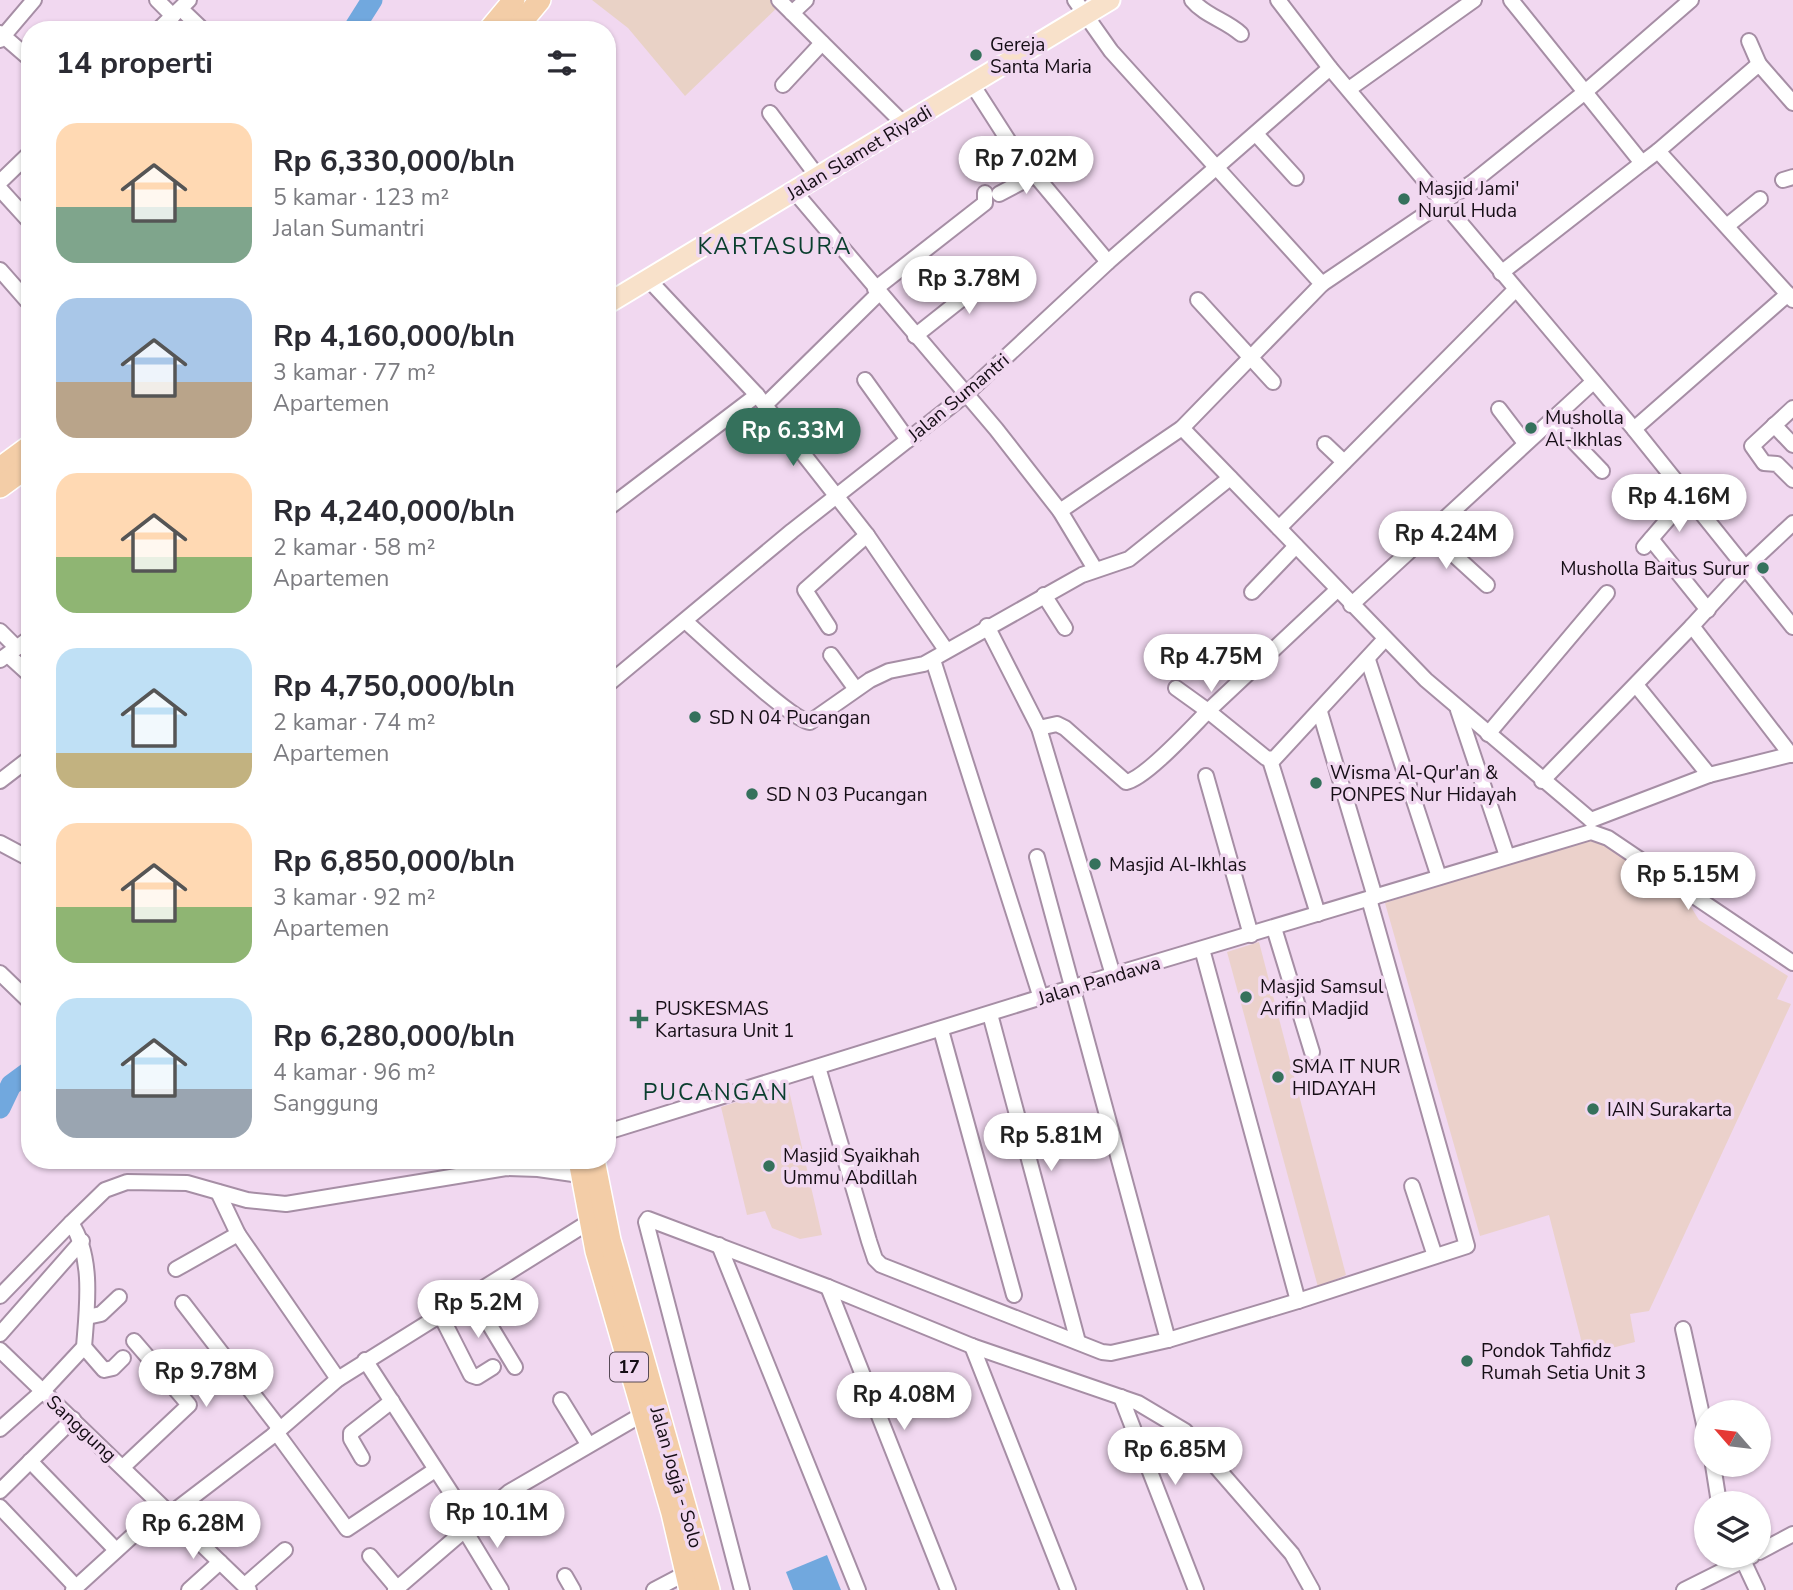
<!DOCTYPE html>
<html lang="id">
<head>
<meta charset="utf-8">
<style>
	body { margin:0; font-family:"Nunito Sans",sans-serif; background:#f2f2f3; color:#2b2b33; height:100vh; display:flex; flex-direction:column; font-size:26px; white-space:nowrap }
	* { box-sizing:border-box; margin:0 }
	p { font-size:23px; color:#7c7c81 }
	.icon { flex:none; width:38px; height:38px; fill:none; stroke:currentColor; stroke-width:2; stroke-linecap:round; stroke-linejoin:round }
	.map { position:relative; flex:1; overflow:hidden }
	.sheet { position:absolute; left:21px; top:21px; width:595px; height:1148px; display:flex; flex-direction:column; background:#fff; border-radius:28px; box-shadow:0 2px 5px #0004 }
	.sheet>* { flex:none }
	.needle { width:46px; rotate:298deg }
	.fabs { position:absolute; left:1694px; top:1400px; display:grid; gap:14px }
	.fabs a { display:grid; place-items:center; width:77px; height:77px; border-radius:50%; background:#fff; box-shadow:0 2px 5px #0004; font-size:35px }
	.price { position:absolute; translate:-50% -60px; padding:0 16px; border-radius:24px; background:#fff; color:#222; font-size:23px; line-height:46px; filter:drop-shadow(0 2px 4px #0008) }
	.price::after { content:''; position:absolute; left:50%; top:42px; width:21px; height:16px; margin-left:-10px; background:inherit; clip-path:polygon(0 0,100% 0,50% 100%) }
	.price.on { background:#35715c; color:#fff }
	ul { padding:0; list-style:none }
	li { display:flex; align-items:center; gap:21px; height:175px; padding:0 35px }
	li span { display:grid; place-items:center; flex:none; width:196px; height:140px; border-radius:21px; color:#555 }
	li>.icon { margin-inline-start:auto }
	span .icon { width:84px; height:84px; fill:#fffc; stroke-width:1 }
	li b { font-size:30px }
	h2 { display:flex; justify-content:space-between; align-items:center; height:84px; padding:0 35px; font-size:30px }
	.map>svg:first-child { display:block }
	.commercial { fill:#e9d2c6 }
	.education { fill:#ebd1cb }
	.water { fill:#71a8de }
	.lines { fill:none; stroke-linecap:round; stroke-linejoin:round }
	.river { stroke:#71a8de; stroke-width:21 }
	.minor-casing { stroke:#a68ea5; stroke-width:18 }
	.major-casing { stroke:#fff; stroke-width:23 }
	.highway-casing { stroke:#fff; stroke-width:24 }
	.minor { stroke:#fff; stroke-width:14 }
	.major { stroke:#f8e1ca; stroke-width:19 }
	.highway { stroke:#f3cda7; stroke-width:21 }
	.poi-dot { fill:#35715c; stroke:#f1d8f0; stroke-width:2.5 }
	.labels { text-anchor:middle; stroke-width:7; stroke-linejoin:round; paint-order:stroke }
	.shield { fill:#f1d8f0; stroke:#574a57; stroke-width:2 }
	.shield-label { font-size:18px; font-weight:bold; fill:#150d15 }
	.poi-label { font-size:19px; fill:#150d15; stroke:#f1d8f0; text-anchor:start }
	.street-label { font-size:19px; fill:#150d15; stroke:#f1d8f0 }
	.quarter-label { font-size:23px; letter-spacing:2px; fill:#0a3e2e; stroke:#f1d8f0 }
</style>
</head>
<body>
<div class="map">
<svg width="1793" height="1590" viewBox="0 0 1793 1590">
	<rect width="100%" height="100%" fill="#f1d8f0"/>
	<polygon class="commercial" points="592,0 781,0 783,2 685,96 628,28"/>
	<g class="education">
		<polygon points="1588,838 1614,843 1678,886 1699,920 1788,976 1777,999 1791,1004 1649,1311 1630,1314 1635,1342 1585,1355 1549,1215 1480,1236 1385,903"/>
		<polygon points="1259,942 1346,1275 1318,1287 1227,952"/>
		<polygon points="788,1086 822,1235 800,1239 772,1228 765,1211 747,1215 721,1107"/>
	</g>
	<polygon class="water" points="827,1555 841,1590 793,1590 786,1572"/>
	<g class="lines">
		<g class="river">
			<polyline points="353,30 372,0"/>
			<polyline points="0,1108 11,1085 30,1071"/>
		</g>
		<g class="minor-casing">
			<g id="minor">
				<polyline points="157,0 173,16"/>
				<polyline points="779,0 905,125"/>
				<path d="M1192,0c13,16 34,20 49,34"/>
				<polyline points="1278,0 1330,68 1634,429 1793,627"/>
				<polyline points="1511,0 1642,163 1658,151 1793,300"/>
				<polyline points="181,9 203,30"/>
				<polyline points="792,13 806,0"/>
				<polyline points="158,30 189,0"/>
				<polyline points="0,33 30,59"/>
				<polyline points="0,40 34,0"/>
				<polyline points="1749,41 1759,64"/>
				<polyline points="972,84 1015,151 1108,262"/>
				<polyline points="783,85 822,43"/>
				<polyline points="1349,89 1474,0"/>
				<polyline points="770,113 818,177"/>
				<polyline points="1256,134 1296,178"/>
				<polyline points="1658,151 1759,64 1793,103"/>
				<polyline points="1783,180 1793,177"/>
				<polyline points="0,182 30,153"/>
				<polyline points="0,189 30,222"/>
				<polyline points="794,191 996,429 1060,511 1182,428 1322,284 1111,51 1075,0"/>
				<polyline points="999,194 1035,175"/>
				<polyline points="1728,225 1760,199"/>
				<polyline points="0,270 30,304"/>
				<polyline points="1501,273 1642,163"/>
				<polyline points="649,280 757,395 867,535 946,650"/>
				<polyline points="1322,284 1473,182 1585,92 1691,0"/>
				<polyline points="875,289 985,203 985,193"/>
				<polyline points="1198,300 1273,382"/>
				<polyline points="915,336 968,294 1008,279"/>
				<polyline points="865,380 908,440"/>
				<polyline points="765,405 879,293"/>
				<polyline points="1793,408 1752,446 1764,463 1777,464 1793,480"/>
				<polyline points="1499,409 1525,443"/>
				<polyline points="1552,419 1602,471"/>
				<polyline points="1774,425 1793,445"/>
				<polyline points="1182,428 1426,680 1591,820"/>
				<polyline points="1634,429 1788,294"/>
				<polyline points="1325,444 1344,462"/>
				<polyline points="607,509 757,395"/>
				<polyline points="1060,511 1095,569"/>
				<polyline points="1279,528 1514,291"/>
				<polyline points="1429,532 1487,585"/>
				<polyline points="1651,539 1708,610"/>
				<polyline points="1644,547 1687,497"/>
				<polyline points="1252,592 1296,546"/>
				<polyline points="1044,595 1065,628"/>
				<polyline points="1351,605 1593,382"/>
				<path d="M685,621c20,17 105,99 125,101l60,-42 19,-9 35,-7 158,-89 47,-16 101,-81"/>
				<polyline points="987,626 1039,728 1113,975"/>
				<polyline points="829,627 805,590 867,535"/>
				<polyline points="0,631 17,648"/>
				<polyline points="8,655 30,675"/>
				<polyline points="831,655 855,688"/>
				<polyline points="0,660 30,638"/>
				<polyline points="933,660 1041,998"/>
				<polyline points="1368,660 1439,877"/>
				<polyline points="607,685 792,531 965,395 1108,262 1330,68"/>
				<polyline points="1636,685 1709,775"/>
				<polyline points="1176,688 1208,711 1337,590"/>
				<polyline points="1458,710 1507,856"/>
				<polyline points="1320,712 1375,897"/>
				<path d="M1039,728l18,-4 8,4 61,54c19,-3 66,-55 82,-71l58,47 8,1 110,-119"/>
				<polyline points="1488,734 1607,593"/>
				<polyline points="1791,755 1692,626 1746,567 1793,523"/>
				<polyline points="1270,760 1318,914"/>
				<polyline points="1206,776 1251,935"/>
				<polyline points="0,781 30,758"/>
				<polyline points="1542,781 1692,626"/>
				<polyline points="1591,820 1709,775 1793,754"/>
				<polyline points="0,843 30,859"/>
				<polyline points="1037,857 1168,1340"/>
				<polyline points="1274,928 1312,1052"/>
				<polyline points="1202,949 1298,1301"/>
				<polyline points="0,973 30,1002"/>
				<polyline points="990,1014 1078,1342"/>
				<polyline points="941,1030 1014,1295"/>
				<polyline points="818,1067 869,1241 875,1259 881,1265 1102,1352 1111,1353 1168,1340 1298,1301 1467,1246 1369,899"/>
				<polyline points="607,1132 1106,977 1591,832 1608,838 1793,963"/>
				<polyline points="1412,1186 1435,1256"/>
				<polyline points="218,1192 238,1234 338,1379"/>
				<polyline points="71,1223 105,1190 127,1182 187,1183 247,1200 286,1204 506,1168 538,1169 580,1175"/>
				<polyline points="719,1245 858,1590"/>
				<polyline points="176,1269 238,1234"/>
				<polyline points="828,1287 948,1590"/>
				<polyline points="471,1294 515,1367"/>
				<path d="M0,1296l71,-73c23,34 16,85 13,124l-41,44 -43,38"/>
				<polyline points="183,1303 280,1429"/>
				<polyline points="440,1314 471,1375 477,1377 493,1367"/>
				<polyline points="87,1317 101,1314 119,1297"/>
				<polyline points="1683,1329 1706,1433"/>
				<polyline points="0,1334 82,1241"/>
				<polyline points="972,1346 1068,1590"/>
				<polyline points="84,1347 104,1370 113,1368 123,1358"/>
				<polyline points="0,1350 249,1590"/>
				<polyline points="365,1360 470,1522"/>
				<polyline points="1121,1397 1196,1590"/>
				<polyline points="561,1400 588,1444"/>
				<polyline points="276,1432 347,1529 435,1470"/>
				<polyline points="362,1458 351,1439 351,1433 392,1401"/>
				<polyline points="30,1461 116,1550"/>
				<polyline points="1713,1465 1719,1503"/>
				<polyline points="123,1467 189,1405 134,1341"/>
				<polyline points="0,1491 73,1419"/>
				<polyline points="0,1507 76,1587"/>
				<polyline points="169,1515 271,1437 338,1379 589,1222"/>
				<polyline points="464,1529 501,1590"/>
				<polyline points="1759,1552 1793,1534"/>
				<polyline points="370,1556 397,1588"/>
				<polyline points="1741,1556 1757,1590"/>
				<polyline points="565,1576 573,1590"/>
				<polyline points="245,1585 285,1550"/>
				<polyline points="73,1590 163,1508"/>
				<polyline points="189,1590 220,1562"/>
				<polyline points="395,1590 509,1492 643,1414"/>
				<polyline points="654,1590 692,1570"/>
				<polyline points="742,1590 646,1222 648,1219 828,1287 972,1346 1138,1403 1185,1431 1292,1554 1312,1590"/>
				<polyline points="1684,1590 1752,1556"/>
			</g>
		</g>
		<g class="major-casing">
			<polyline id="major" points="607,304 1110,0"/>
		</g>
		<g class="highway-casing">
			<g id="highway">
				<polyline points="489,30 514,0"/>
				<polyline points="515,30 540,0"/>
				<polyline points="0,468 30,446"/>
				<polyline points="0,487 30,465"/>
				<polyline points="579,1160 596,1251 672,1513 690,1590"/>
				<polyline points="594,1160 610,1240 709,1590"/>
			</g>
		</g>
		<use href="#minor" class="minor"/>
		<use href="#major" class="major"/>
		<use href="#highway" class="highway"/>
	</g>
	<g class="poi-dot">
		<circle cx="976" cy="55" r="7"/>
		<circle cx="1404" cy="199" r="7"/>
		<circle cx="1531" cy="428" r="7"/>
		<circle cx="1763" cy="568" r="7"/>
		<circle cx="695" cy="717" r="7"/>
		<circle cx="1316" cy="783" r="7"/>
		<circle cx="752" cy="794" r="7"/>
		<circle cx="1095" cy="864" r="7"/>
		<circle cx="1246" cy="997" r="7"/>
		<path d="M635.5 1008.5h7v7h7v7h-7v7h-7v-7h-7v-7h7z"/>
		<circle cx="1278" cy="1077" r="7"/>
		<circle cx="1593" cy="1109" r="7"/>
		<circle cx="769" cy="1166" r="7"/>
		<circle cx="1467" cy="1361" r="7"/>
	</g>
	<g class="labels">
		<rect class="shield" x="610" y="1352.5" width="38" height="29" rx="5"/>
		<g class="shield-label">
			<text x="629" y="1373">17</text>
		</g>
		<g class="poi-label">
			<text x="990" y="51">Gereja<tspan x="990" dy="22">Santa Maria</tspan></text>
			<text x="1418" y="195">Masjid Jami'<tspan x="1418" dy="22">Nurul Huda</tspan></text>
			<text x="1545" y="424">Musholla<tspan x="1545" dy="22">Al-Ikhlas</tspan></text>
			<text x="1749" y="575" text-anchor="end">Musholla Baitus Surur</text>
			<text x="709" y="724">SD N 04 Pucangan</text>
			<text x="1330" y="779">Wisma Al-Qur'an &amp;<tspan x="1330" dy="22">PONPES Nur Hidayah</tspan></text>
			<text x="766" y="801">SD N 03 Pucangan</text>
			<text x="1109" y="871">Masjid Al-Ikhlas</text>
			<text x="1260" y="993">Masjid Samsul<tspan x="1260" dy="22">Arifin Madjid</tspan></text>
			<text x="655" y="1015">PUSKESMAS<tspan x="655" dy="22">Kartasura Unit 1</tspan></text>
			<text x="1292" y="1073">SMA IT NUR<tspan x="1292" dy="22">HIDAYAH</tspan></text>
			<text x="1607" y="1116">IAIN Surakarta</text>
			<text x="783" y="1162">Masjid Syaikhah<tspan x="783" dy="22">Ummu Abdillah</tspan></text>
			<text x="1481" y="1357">Pondok Tahfidz<tspan x="1481" dy="22">Rumah Setia Unit 3</tspan></text>
		</g>
		<g class="street-label">
			<text transform="translate(859 152) rotate(-31)" y="7">Jalan Slamet Riyadi</text>
			<text transform="translate(958 397) rotate(-40)" y="7">Jalan Sumantri</text>
			<text transform="translate(1099 980) rotate(-17)" y="7">Jalan Pandawa</text>
			<text transform="translate(82 1428) rotate(43)" y="7">Sanggung</text>
			<text transform="translate(677 1477) rotate(74)" y="7">Jalan Jogja - Solo</text>
		</g>
		<g class="quarter-label">
			<text x="775" y="254">KARTASURA</text>
			<text x="716" y="1100">PUCANGAN</text>
		</g>
	</g>
</svg>
<div class="fabs">
<a><svg class="needle" viewBox="-14 -14 28 28"><path d="M0-13l5 13h-10z" fill="#e53935"/><path d="M0 13l5-13h-10z" fill="#7c7c81"/></svg></a>
<a><svg class="icon" aria-label="layers" viewBox="0 0 24 24"><path d="M12 4l9 5-9 5-9-5zM3 14l9 5 9-5"/></svg></a>
</div>
<b class="price" style="left:1026px;top:196px">Rp 7.02M</b>
<b class="price" style="left:969px;top:316px">Rp 3.78M</b>
<b class="price on" style="left:793px;top:468px">Rp 6.33M</b>
<b class="price" style="left:1679px;top:534px">Rp 4.16M</b>
<b class="price" style="left:1446px;top:571px">Rp 4.24M</b>
<b class="price" style="left:1211px;top:694px">Rp 4.75M</b>
<b class="price" style="left:1688px;top:912px">Rp 5.15M</b>
<b class="price" style="left:1051px;top:1173px">Rp 5.81M</b>
<b class="price" style="left:478px;top:1340px">Rp 5.2M</b>
<b class="price" style="left:206px;top:1409px">Rp 9.78M</b>
<b class="price" style="left:904px;top:1432px">Rp 4.08M</b>
<b class="price" style="left:1175px;top:1487px">Rp 6.85M</b>
<b class="price" style="left:497px;top:1550px">Rp 10.1M</b>
<b class="price" style="left:193px;top:1561px">Rp 6.28M</b>
<section class="sheet">
<h2>14 properti<svg class="icon" aria-label="filters" viewBox="0 0 24 24"><path d="M4 7h16M4 17h16"/><circle cx="9" cy="7" r="2"/><circle cx="15" cy="17" r="2"/></svg></h2>
<ul>
<li><span style="background:linear-gradient(#ffd9b3 60%,#7fa58c 0)"><svg class="icon" aria-label="home" viewBox="0 0 24 24"><path d="M3 11l9-7 9 7M6 9v11h12V9"/></svg></span><div><b>Rp 6,330,000/bln</b><p>5 kamar · 123 m²</p><p>Jalan Sumantri</p></div></li>
<li><span style="background:linear-gradient(#a9c7e8 60%,#b9a48a 0)"><svg class="icon" aria-label="home" viewBox="0 0 24 24"><path d="M3 11l9-7 9 7M6 9v11h12V9"/></svg></span><div><b>Rp 4,160,000/bln</b><p>3 kamar · 77 m²</p><p>Apartemen</p></div></li>
<li><span style="background:linear-gradient(#ffd9b3 60%,#8fb573 0)"><svg class="icon" aria-label="home" viewBox="0 0 24 24"><path d="M3 11l9-7 9 7M6 9v11h12V9"/></svg></span><div><b>Rp 4,240,000/bln</b><p>2 kamar · 58 m²</p><p>Apartemen</p></div></li>
<li><span style="background:linear-gradient(#bfe0f5 75%,#c2b280 0)"><svg class="icon" aria-label="home" viewBox="0 0 24 24"><path d="M3 11l9-7 9 7M6 9v11h12V9"/></svg></span><div><b>Rp 4,750,000/bln</b><p>2 kamar · 74 m²</p><p>Apartemen</p></div></li>
<li><span style="background:linear-gradient(#ffd9b3 60%,#8fb573 0)"><svg class="icon" aria-label="home" viewBox="0 0 24 24"><path d="M3 11l9-7 9 7M6 9v11h12V9"/></svg></span><div><b>Rp 6,850,000/bln</b><p>3 kamar · 92 m²</p><p>Apartemen</p></div></li>
<li><span style="background:linear-gradient(#bfe0f5 65%,#9aa5b1 0)"><svg class="icon" aria-label="home" viewBox="0 0 24 24"><path d="M3 11l9-7 9 7M6 9v11h12V9"/></svg></span><div><b>Rp 6,280,000/bln</b><p>4 kamar · 96 m²</p><p>Sanggung</p></div></li>
</ul>
</section>
</div>
</body>
</html>
